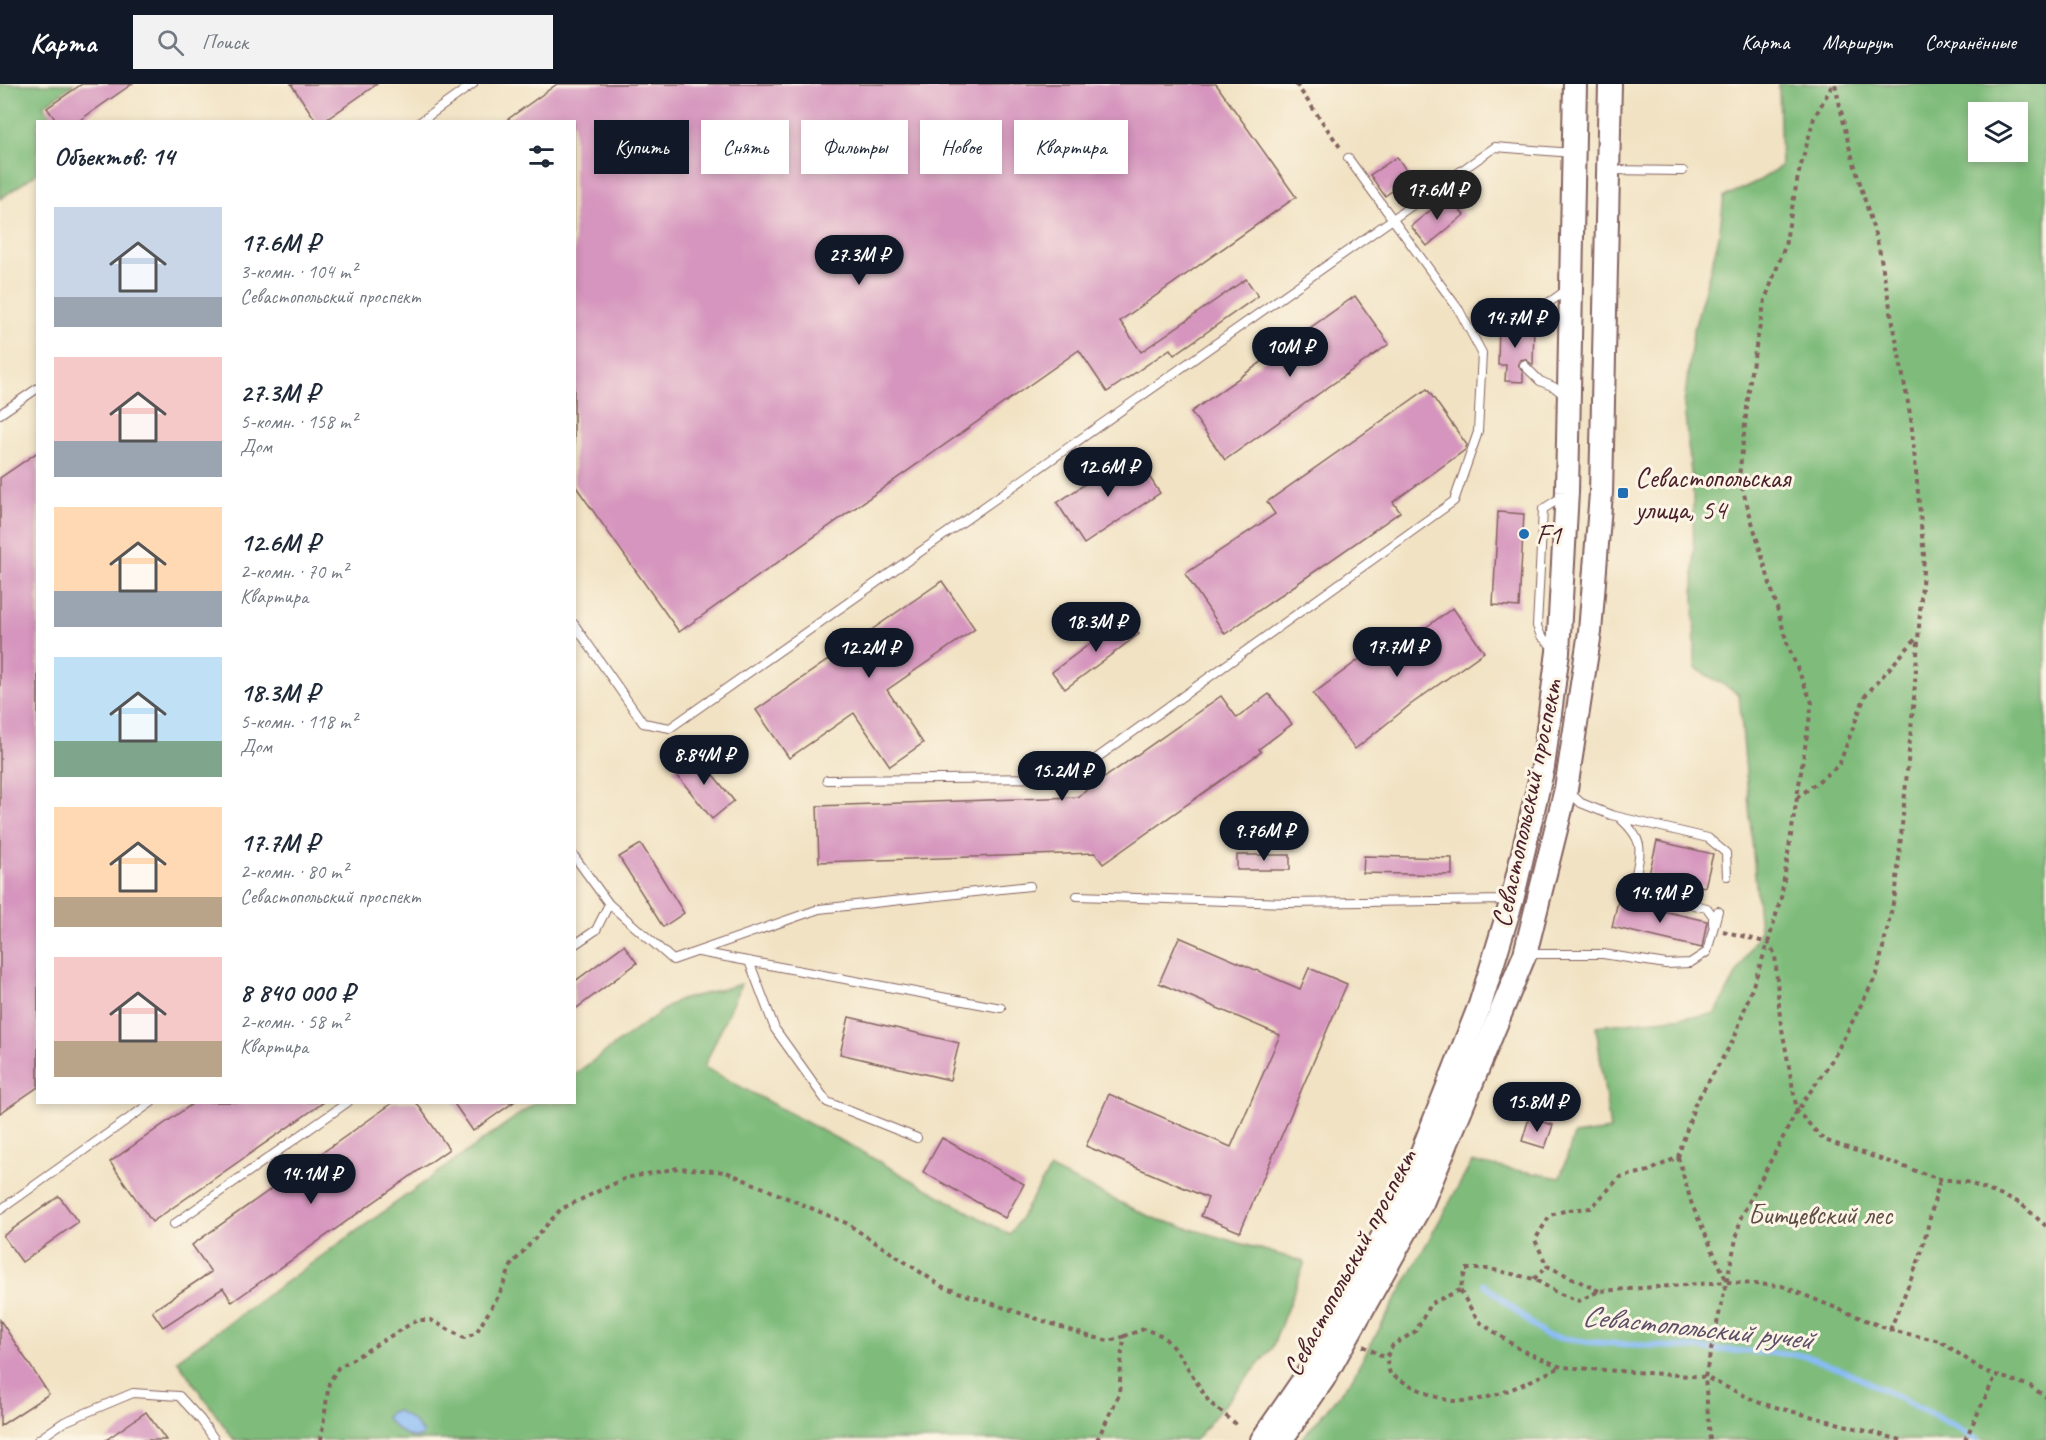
<!DOCTYPE html>
<html lang="ru">
<head>
<meta charset="utf-8">
<style>
	body { margin:0; font-family:Caveat,sans-serif; background:#f2f2f3; color:#1f2937; height:100vh; display:flex; flex-direction:column; font-size:22px; white-space:nowrap }
	* { box-sizing:border-box; margin:0 }
	p { font-size:20px; color:#747a83 }
	.icon { flex:none; width:33px; height:33px; fill:none; stroke:currentColor; stroke-width:2; stroke-linecap:round; stroke-linejoin:round }
	.map { position:relative; flex:1; overflow:hidden }
	.details { position:absolute; left:36px; top:36px; width:540px; height:984px; display:flex; flex-direction:column; background:#fff; border-radius:0px; box-shadow:0 3px 9px #0003 }
	.details>* { flex:none }
	.top-card { position:absolute; left:594px; top:36px; width:570px; height:54px; display:flex; gap:12px }
	.tools { position:absolute; left:1968px; top:18px; display:grid; gap:12px }
	.tools a { display:grid; place-items:center; width:60px; height:60px; border-radius:0px; background:#fff; box-shadow:0 3px 9px #0003; font-size:30px }
	.price { position:absolute; translate:-50% -51px; padding:0 14px; border-radius:21px; background:#111827; color:#fff; font-size:20px; line-height:39px; filter:drop-shadow(0 2px 3px #0008) }
	.price::after { content:''; position:absolute; left:50%; top:36px; width:18px; height:14px; margin-left:-9px; background:inherit; clip-path:polygon(0 0,100% 0,50% 100%) }
	.price.current { background:#222; color:#fff }
	ul { padding:0; list-style:none }
	li { display:flex; align-items:center; gap:18px; height:150px; padding:0 18px }
	li span { display:grid; place-items:center; flex:none; width:168px; height:120px; border-radius:0px; color:#555 }
	li>.icon { margin-inline-start:auto }
	span .icon { width:72px; height:72px; fill:#fffc; stroke-width:1 }
	li b { font-size:26px }
	h2 { display:flex; justify-content:space-between; align-items:center; height:72px; padding:0 18px; font-size:26px }
	.chip { padding:0 21px; border-radius:0px; background:#fff; box-shadow:0 3px 9px #0003; font-size:21px; line-height:54px }
	.chip.current { background:#111827; color:#fff }
	header { display:flex; align-items:center; gap:36px; box-sizing:border-box; height:84px; padding:0 30px; background:#111827; color:#fff }
	header strong { font-size:28px }
	nav { display:flex; gap:33px; margin-inline-start:auto; font-size:21px }
	.search { width:420px; height:54px; background:#f2f2f3; display:flex; align-items:center; gap:15px; box-sizing:border-box; padding:0 21px; border-radius:0px; color:#747a83; font-size:22px }
	.map>svg:first-child { display:block }
	.forest { fill:#7fbc7c; stroke:#646e54; stroke-width:1.5; fill-rule:evenodd }
	.water { fill:#88bbf6; stroke:#696d90; stroke-width:1.5 }
	.lines { fill:none; stroke-linecap:round; stroke-linejoin:round }
	.stream { stroke:#88bbf6; stroke-width:6 }
	.building { fill:#d695be }
	.lane-casing { stroke:#846360; stroke-width:10 }
	.secondary-casing { stroke:#846360; stroke-width:26 }
	.path { stroke:#846360; stroke-width:4; stroke-dasharray:4.5 4.5; stroke-linecap:butt }
	.lane { stroke:#fff; stroke-width:8 }
	.secondary { stroke:#fff; stroke-width:22 }
	.poi-dot { fill:#1f6fb2; stroke:#fcf5e5; stroke-width:2 }
	.labels { text-anchor:middle; stroke-width:6; stroke-linejoin:round; paint-order:stroke }
	.poi-label { font-size:28px; fill:#4a1f2b; stroke:#fcf5e5; text-anchor:start }
	.street-label { font-size:28px; fill:#4a1f2b; stroke:#fcf5e5 }
	.park-label { font-size:28px; fill:#5f4e45; stroke:#fcf5e5 }
	.water-label { font-size:30px; font-style:italic; fill:#5d4e68; stroke:#fcf5e5 }
</style>
</head>
<body>
<header>
<strong>Карта</strong>
<div class="search"><svg class="icon" aria-label="search" viewBox="0 0 24 24"><circle cx="10" cy="10" r="6"/><path d="M15 15l6 6"/></svg>Поиск</div>
<nav><a>Карта</a><a>Маршрут</a><a>Сохранённые</a></nav>
</header>
<div class="map">
<svg width="2046" height="1356" viewBox="0 0 2046 1356">
	<rect width="100%" height="100%" fill="#fcf5e5"/>
	<filter id="ink" filterUnits="userSpaceOnUse"><feTurbulence type="fractalNoise" baseFrequency=".0167" numOctaves="2"/><feDisplacementMap in="SourceGraphic" scale="12" xChannelSelector="R" yChannelSelector="G"/><feConvolveMatrix kernelMatrix="1 2 1 2 8 2 1 2 1" color-interpolation-filters="sRGB"/></filter>
	<filter id="wash" filterUnits="userSpaceOnUse"><feTurbulence type="fractalNoise" baseFrequency=".008" numOctaves="4" result="noise"/><feDisplacementMap in="SourceGraphic" scale="24" xChannelSelector="R" yChannelSelector="G"/><feGaussianBlur stdDeviation="1.35" result="paint"/><feColorMatrix in="noise" values="0 0 0 0 0 0 0 0 0 0 0 0 0 0 0 0 0 1.4 0 .05"/><feComposite in="paint" operator="in"/></filter>
	<g filter="url(#wash)">
		<rect width="100%" height="100%" fill="#f1e2c3"/>
		<g class="forest">
			<polygon points="0,0 74,0 43,22 54,37 38,38 37,89 0,115"/>
			<path d="M1779,0h267v1356h-745l50,-60 121,-218 88,16 14,-43 36,-5 -14,-104 119,-12 45,-84 -21,-236 -44,-26 -2,-175 -9,-88 9,-72 26,-96 5,-40 36,-17 21,-14zM2018,28v40h-40v-40z"/>
			<polygon points="741,900 704,983 858,1066 1010,1151 1050,1085 1153,1134 1305,1178 1272,1264 1195,1356 234,1356 177,1276 535,1019 574,1018 575,990 676,917"/>
		</g>
		<path class="water" d="M398,1327l15,10 10,12 -2,4c-14,3 -26,-9 -35,-19l4,-6z"/>
		<g class="lines">
			<polyline class="stream" points="1484,1200 1546,1252 1589,1258 1804,1271 1852,1290 1959,1344 1977,1356"/>
		</g>
		<g id="blocks">
			<g class="building">
				<polygon points="82,0 132,0 77,38 57,38 47,24"/>
				<polygon points="291,0 377,0 323,38 317,38"/>
				<polygon points="557,0 1216,0 1296,113 1120,237 1141,268 1246,195 1258,212 1174,271 1170,265 1107,308 1079,266 679,548 574,400 574,38 504,38"/>
				<polygon points="1397,73 1411,93 1385,112 1370,91"/>
				<polygon points="1448,112 1464,131 1427,162 1411,142"/>
				<polygon points="1355,212 1389,260 1225,376 1191,328"/>
				<polygon points="1499,239 1510,239 1511,243 1516,245 1527,239 1534,239 1533,281 1525,275 1520,276 1518,280 1523,289 1523,298 1505,297 1506,281 1498,281"/>
				<polygon points="1427,305 1467,361 1465,366 1393,418 1400,428 1225,550 1185,490 1275,430 1267,418"/>
				<polygon points="38,368 38,1003 0,1029 0,394"/>
				<polygon points="1133,368 1160,409 1084,460 1057,419"/>
				<polygon points="1498,428 1524,430 1519,523 1493,521"/>
				<polygon points="942,497 975,545 887,606 923,659 890,682 854,629 789,674 756,626"/>
				<polygon points="1453,524 1484,568 1410,621 1355,665 1313,610 1369,568 1377,578"/>
				<polygon points="1126,533 1139,550 1065,605 1052,588"/>
				<polygon points="1269,610 1292,640 1259,665 1261,668 1103,780 1095,769 819,778 817,722 1077,713 1221,612 1237,634"/>
				<polygon points="695,668 734,717 712,735 673,686"/>
				<polygon points="1657,757 1713,770 1705,803 1649,790"/>
				<polygon points="641,760 684,829 663,843 619,773"/>
				<rect x="1237" y="771" width="53" height="15"/>
				<polygon points="1364,772 1452,774 1452,791 1363,789"/>
				<polygon points="1618,817 1707,837 1702,864 1612,843"/>
				<polygon points="1179,853 1300,905 1309,884 1347,900 1240,1148 1201,1132 1208,1114 1086,1062 1109,1010 1231,1063 1280,951 1159,899"/>
				<polygon points="624,861 637,879 574,926 574,898"/>
				<polygon points="849,933 959,959 950,996 840,970"/>
				<polygon points="195,1018 324,1018 152,1138 110,1078"/>
				<polygon points="394,1018 416,1018 449,1065 232,1218 223,1204 163,1243 152,1227 211,1188 192,1161"/>
				<polygon points="453,1018 514,1018 473,1047"/>
				<polygon points="1529,1034 1553,1041 1545,1064 1522,1057"/>
				<polygon points="942,1054 1024,1100 1005,1134 923,1088"/>
				<polygon points="59,1112 78,1138 22,1178 3,1152"/>
				<polygon points="0,1236 49,1310 0,1342"/>
				<polygon points="146,1328 166,1356 106,1356"/>
			</g>
		</g>
	</g>
	<g filter="url(#ink)">
		<use href="#blocks" fill-opacity="0" stroke="#846360" stroke-width="1.5"/>
		<g class="lines">
			<g class="lane-casing">
				<g id="lane">
					<polyline points="420,38 473,0"/>
					<polyline points="1609,86 1683,87"/>
					<path d="M1516,239c17,-12 35,-20 50,-33"/>
					<polyline points="1524,281 1540,297 1554,303 1565,312"/>
					<polyline points="0,330 38,304"/>
					<polyline points="574,540 643,639 670,644 1495,63 1573,69"/>
					<polyline points="1554,564 1541,552 1537,542 1543,425 1562,413"/>
					<polyline points="827,696 1069,694 1454,417 1478,348 1482,269 1459,226 1348,74"/>
					<polyline points="1568,707 1581,719 1611,731 1708,754 1726,769 1727,792"/>
					<path d="M1621,735c26,24 19,33 13,64l9,10 64,15 6,8v8"/>
					<polyline points="574,772 609,820 596,846 574,861"/>
					<polyline points="1077,812 1288,819 1510,816"/>
					<polyline points="609,820 673,876 819,825 1030,802"/>
					<polyline points="699,868 1001,924"/>
					<polyline points="1527,870 1603,870 1666,880 1690,879 1707,868 1718,827"/>
					<polyline points="749,877 775,945 827,1018 917,1054"/>
					<polyline points="0,1126 152,1018"/>
					<polyline points="174,1140 348,1018"/>
					<polyline points="38,1356 64,1338 133,1309 179,1312 201,1336 215,1356"/>
				</g>
			</g>
			<g class="secondary-casing">
				<g id="secondary">
					<polyline points="1262,1356 1311,1285 1405,1111 1480,921 1512,816 1543,683 1558,568 1567,408 1575,0"/>
					<polyline points="1281,1356 1324,1294 1422,1119 1525,870 1566,705 1590,548 1601,409 1610,0"/>
				</g>
			</g>
			<g class="path">
				<polyline points="1296,0 1342,66"/>
				<polyline points="1797,714 1839,681 1865,612 1919,551"/>
				<polyline points="1723,847 1768,859 1775,870 1780,934 1797,1027 1824,1056 1940,1095 1967,1098 2020,1119 2046,1142"/>
				<polyline points="1678,1073 1692,1121 1727,1198"/>
				<polyline points="1534,1195 1547,1182"/>
				<path d="M1460,1206l-30,14 -14,27 -23,14 -7,13 4,16c15,9 48,27 65,27 36,2 73,-20 106,-34"/>
				<polyline points="1599,1207 1547,1182 1535,1156 1550,1131 1568,1126 1591,1124 1620,1093 1649,1087 1678,1073 1695,1020 1734,955 1768,859 1781,814 1812,619 1788,562 1739,393 1751,288 1765,216 1785,162 1798,92 1814,34 1833,0"/>
				<polyline points="1890,1246 1920,1173 1940,1095"/>
				<polyline points="1363,1262 1386,1274"/>
				<polyline points="321,1356 329,1299 338,1284 417,1236 431,1236 464,1254 476,1249 499,1211 512,1180 561,1125 626,1094 678,1084 726,1088 846,1139 943,1203 1088,1252 1110,1257 1125,1252"/>
				<polyline points="1097,1356 1119,1311 1122,1267 1125,1252 1144,1245 1163,1252 1181,1273 1209,1318 1236,1340"/>
				<polyline points="1710,1356 1705,1293 1741,1133 1797,1027 1834,973 1877,890 1896,806 1914,613 1924,472 1911,335 1879,164 1849,62 1835,0"/>
				<polyline points="1901,1356 1760,1319 1705,1293 1561,1283 1521,1266 1478,1237 1460,1206 1466,1185 1490,1185 1534,1195 1558,1209 1579,1217 1599,1207 1727,1198 1782,1202 1890,1246 1940,1257 1984,1287 2030,1302 2046,1313"/>
				<polyline points="1965,1356 1996,1291"/>
			</g>
			<use href="#lane" class="lane"/>
			<use href="#secondary" class="secondary"/>
		</g>
	</g>
	<g class="poi-dot">
		<rect x="1617" y="403" width="12" height="12" rx="3"/>
		<circle cx="1524" cy="450" r="6"/>
	</g>
	<g class="labels">
		<g class="poi-label">
			<text x="1635" y="403">Севастопольская<tspan x="1635" dy="32">улица, 54</tspan></text>
			<text x="1536" y="460">F1</text>
		</g>
		<g class="street-label">
			<text transform="translate(1526 719) rotate(-78)" y="10">Севастопольский проспект</text>
			<text transform="translate(1349 1178) rotate(-62)" y="10">Севастопольский проспект</text>
		</g>
		<g class="park-label">
			<text x="1820" y="1140">Битцевский лес</text>
		</g>
		<g class="water-label">
			<text transform="translate(1697 1243) rotate(6)" y="10">Севастопольский ручей</text>
		</g>
	</g>
</svg>
<div class="tools">
<a><svg class="icon" aria-label="layers" viewBox="0 0 24 24"><path d="M12 4l9 5-9 5-9-5zM3 14l9 5 9-5"/></svg></a>
</div>
<b class="price current" style="left:1437px;top:137px">17.6M ₽</b>
<b class="price" style="left:859px;top:202px">27.3M ₽</b>
<b class="price" style="left:1515px;top:265px">14.7M ₽</b>
<b class="price" style="left:1290px;top:294px">10M ₽</b>
<b class="price" style="left:1108px;top:414px">12.6M ₽</b>
<b class="price" style="left:1096px;top:569px">18.3M ₽</b>
<b class="price" style="left:1397px;top:594px">17.7M ₽</b>
<b class="price" style="left:869px;top:595px">12.2M ₽</b>
<b class="price" style="left:704px;top:702px">8.84M ₽</b>
<b class="price" style="left:1062px;top:718px">15.2M ₽</b>
<b class="price" style="left:1264px;top:778px">9.76M ₽</b>
<b class="price" style="left:1660px;top:840px">14.9M ₽</b>
<b class="price" style="left:1537px;top:1049px">15.8M ₽</b>
<b class="price" style="left:311px;top:1121px">14.1M ₽</b>
<div class="top-card">
<a class="chip current">Купить</a>
<a class="chip">Снять</a>
<a class="chip">Фильтры</a>
<a class="chip">Новое</a>
<a class="chip">Квартира</a>
</div>
<section class="details">
<h2>Объектов: 14<svg class="icon" aria-label="filters" viewBox="0 0 24 24"><path d="M4 7h16M4 17h16"/><circle cx="9" cy="7" r="2"/><circle cx="15" cy="17" r="2"/></svg></h2>
<ul>
<li><span style="background:linear-gradient(#c9d6e8 75%,#9aa5b1 0)"><svg class="icon" aria-label="home" viewBox="0 0 24 24"><path d="M3 11l9-7 9 7M6 9v11h12V9"/></svg></span><div><b>17.6M ₽</b><p>3-комн. · 104 m²</p><p>Севастопольский проспект</p></div></li>
<li><span style="background:linear-gradient(#f6c9c9 70%,#9aa5b1 0)"><svg class="icon" aria-label="home" viewBox="0 0 24 24"><path d="M3 11l9-7 9 7M6 9v11h12V9"/></svg></span><div><b>27.3M ₽</b><p>5-комн. · 158 m²</p><p>Дом</p></div></li>
<li><span style="background:linear-gradient(#ffd9b3 70%,#9aa5b1 0)"><svg class="icon" aria-label="home" viewBox="0 0 24 24"><path d="M3 11l9-7 9 7M6 9v11h12V9"/></svg></span><div><b>12.6M ₽</b><p>2-комн. · 70 m²</p><p>Квартира</p></div></li>
<li><span style="background:linear-gradient(#bfe0f5 70%,#7fa58c 0)"><svg class="icon" aria-label="home" viewBox="0 0 24 24"><path d="M3 11l9-7 9 7M6 9v11h12V9"/></svg></span><div><b>18.3M ₽</b><p>5-комн. · 118 m²</p><p>Дом</p></div></li>
<li><span style="background:linear-gradient(#ffd9b3 75%,#b9a48a 0)"><svg class="icon" aria-label="home" viewBox="0 0 24 24"><path d="M3 11l9-7 9 7M6 9v11h12V9"/></svg></span><div><b>17.7M ₽</b><p>2-комн. · 80 m²</p><p>Севастопольский проспект</p></div></li>
<li><span style="background:linear-gradient(#f6c9c9 70%,#b9a48a 0)"><svg class="icon" aria-label="home" viewBox="0 0 24 24"><path d="M3 11l9-7 9 7M6 9v11h12V9"/></svg></span><div><b>8 840 000 ₽</b><p>2-комн. · 58 m²</p><p>Квартира</p></div></li>
</ul>
</section>
</div>
</body>
</html>
